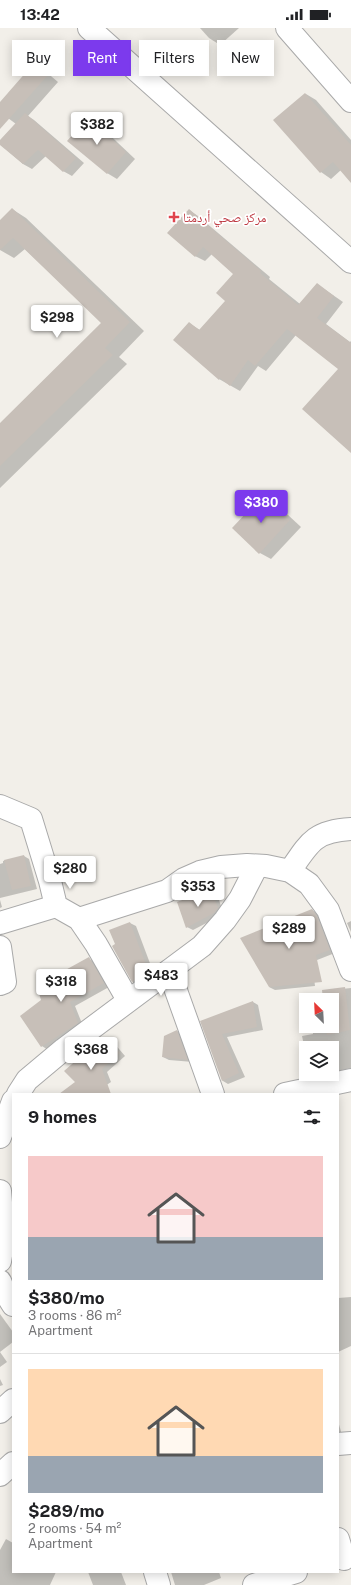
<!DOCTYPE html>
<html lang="en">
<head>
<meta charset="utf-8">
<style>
	body { margin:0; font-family:"Public Sans","Noto Naskh Arabic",sans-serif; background:#f6f6f6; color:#202124; height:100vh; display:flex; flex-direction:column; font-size:15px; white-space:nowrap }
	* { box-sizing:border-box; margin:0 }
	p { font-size:13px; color:#757577 }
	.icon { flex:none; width:22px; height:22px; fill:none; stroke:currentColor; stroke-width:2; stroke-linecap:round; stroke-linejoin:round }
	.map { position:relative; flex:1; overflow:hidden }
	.drawer { position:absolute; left:12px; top:1065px; width:327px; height:480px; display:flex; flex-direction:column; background:#fff; border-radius:0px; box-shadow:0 2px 10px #0003 }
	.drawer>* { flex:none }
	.top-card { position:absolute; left:12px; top:12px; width:327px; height:36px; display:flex; gap:8px }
	.needle { width:26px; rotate:336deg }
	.buttons { position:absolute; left:299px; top:965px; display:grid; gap:8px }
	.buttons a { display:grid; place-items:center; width:40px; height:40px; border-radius:0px; background:#fff; box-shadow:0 2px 10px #0003; font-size:20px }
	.price { position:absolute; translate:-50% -34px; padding:0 9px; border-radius:4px; background:#fff; color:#222; font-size:13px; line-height:26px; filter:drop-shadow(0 1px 2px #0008) }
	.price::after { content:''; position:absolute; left:50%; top:24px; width:12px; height:9px; margin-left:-6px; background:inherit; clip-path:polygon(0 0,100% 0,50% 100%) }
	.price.selected { background:#7c3aed; color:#fff }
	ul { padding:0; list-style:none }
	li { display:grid; align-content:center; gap:8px; height:212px; padding:0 16px }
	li+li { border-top:1px solid #e0e0e0 }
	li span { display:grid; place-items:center; height:124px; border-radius:0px; color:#555 }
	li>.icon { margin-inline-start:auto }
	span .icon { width:72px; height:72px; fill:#fffc; stroke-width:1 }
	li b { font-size:17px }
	h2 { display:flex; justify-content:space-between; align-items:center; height:48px; padding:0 16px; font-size:17px }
	.pill { padding:0 14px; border-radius:0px; background:#fff; box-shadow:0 2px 10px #0003; font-size:14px; line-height:36px }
	.pill.selected { background:#7c3aed; color:#fff }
	.status { display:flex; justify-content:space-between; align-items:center; height:28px; padding:0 20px; background:#fff; direction:ltr }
	.status svg { height:11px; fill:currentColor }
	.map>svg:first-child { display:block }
	.shadow { fill:#0003 }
	.building { fill:#c7bfb8 }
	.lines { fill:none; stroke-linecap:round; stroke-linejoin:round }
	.street-casing { stroke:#a9a9a9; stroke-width:24 }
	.street { stroke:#fff; stroke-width:22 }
	.health-dot { fill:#e0444e; stroke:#fff; stroke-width:1.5 }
	.labels { text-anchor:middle; stroke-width:3.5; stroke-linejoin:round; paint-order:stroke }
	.health-label { font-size:13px; fill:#be3a42; stroke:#fff; text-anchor:start }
</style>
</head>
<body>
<div class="status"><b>13:42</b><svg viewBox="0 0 49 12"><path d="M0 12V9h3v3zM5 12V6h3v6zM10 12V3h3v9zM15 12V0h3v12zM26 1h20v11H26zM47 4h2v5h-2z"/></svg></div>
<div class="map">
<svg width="351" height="1557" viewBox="0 0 351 1557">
	<rect width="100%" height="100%" fill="#f2efe9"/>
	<g class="shadow">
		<polygon points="200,0 239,0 220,17 209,10"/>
		<polygon points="34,37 45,43 58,54 28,88 34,92 84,135 72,148 63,143 46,128 32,141 23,136 0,116 0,113 16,96 0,84 0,75"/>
		<polygon points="306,66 316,72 351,112 351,153 341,142 331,151 321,144"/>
		<polygon points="88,91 98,96 135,131 117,151 107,145"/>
		<polygon points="12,181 26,190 144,303 119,329 127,336 0,460 0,396 103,295 25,221 14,230 0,222 0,194"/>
		<polygon points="189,182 198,188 270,249 269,251 300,276 317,256 343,274 326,296 350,314 351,313 351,423 339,341 296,307 266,343 258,338 240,363 219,351 189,295 200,302 226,273 235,246 212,226 205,233 195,228"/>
		<polygon points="263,468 274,474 301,499 271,531 260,525"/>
		<polygon points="24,828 29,831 37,861 0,870 0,836 3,835 3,833"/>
		<polygon points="211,862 217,866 223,884 220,888 193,902 187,899"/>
		<polygon points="0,872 2,879 0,880"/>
		<polygon points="312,882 318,886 335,925 312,934 315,958 275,962 269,959"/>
		<polygon points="351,893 351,904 347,895"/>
		<polygon points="130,895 136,898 154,946 139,957 133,954 113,918 116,917"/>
		<polygon points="89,931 95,934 109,959 75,978 83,998 48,1022 42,1018 26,994 65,956"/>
		<polygon points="351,960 351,1040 332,1044 332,1020 306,1020 306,1027 302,1008 313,1006 312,999 332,998 332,972 324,972 323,963"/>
		<polygon points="253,974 258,977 263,1002 227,1009 245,1049 228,1056 223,1053 202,994"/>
		<polygon points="177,1003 183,1007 193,1034 169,1032 163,1029"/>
		<polygon points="107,1011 113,1014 125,1028 107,1044 111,1054 93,1066 89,1066 66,1043 88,1023 91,1024"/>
		<polygon points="351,1269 351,1318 338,1324 338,1270"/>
		<polygon points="0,1286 13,1304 13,1314 0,1324"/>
		<polygon points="0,1324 7,1334 0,1339"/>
		<polygon points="0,1351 3,1357 0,1358"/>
		<polygon points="338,1393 342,1407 338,1408"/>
		<polygon points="6,1511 13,1515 13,1514 13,1544 56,1544 50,1557 0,1557 0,1522"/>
		<polygon points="88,1544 121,1544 126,1557 93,1557"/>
		<polygon points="171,1544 219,1544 221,1550 204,1557 175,1557"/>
	</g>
	<g class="building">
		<polygon points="34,35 48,47 0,101 0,74"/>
		<polygon points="305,65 351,117 351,155 333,134 320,145 273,92"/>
		<polygon points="25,85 76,130 63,144 38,122 23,136 0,117 0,112"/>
		<polygon points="88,89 126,124 107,146 67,113"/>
		<polygon points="12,180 130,294 105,320 113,327 0,438 0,395 101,295 13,210 0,222 0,192"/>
		<polygon points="189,181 261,243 260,245 298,277 317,255 334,268 317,290 351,315 351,425 302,381 338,341 287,301 255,338 248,332 230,358 220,350 219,352 173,312 189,294 199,302 225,273 216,265 233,246 203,219 195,229 167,205"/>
		<polygon points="263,467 290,492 259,526 232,500"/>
		<polygon points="24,827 31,858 12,862 4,832"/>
		<polygon points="211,861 218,880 214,885 186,900 177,874"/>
		<polygon points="312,881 317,888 330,922 316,927 322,954 269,959 240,910"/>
		<polygon points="130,894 148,942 132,954 112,918 115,916 109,902"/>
		<polygon points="89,929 104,955 70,974 78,995 41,1019 20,988 41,972 38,962 64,956 60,945"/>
		<polygon points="345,959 350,1002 327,1007 326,998 332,998 332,972 323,972 322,962"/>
		<polygon points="253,973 257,999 222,1006 239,1045 222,1053 200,993"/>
		<polygon points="177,1002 188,1032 162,1029 164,1008"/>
		<polygon points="107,1010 120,1025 102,1041 111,1066 59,1066 75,1054 64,1043 88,1022 89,1025"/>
	</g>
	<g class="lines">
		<g class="street-casing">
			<g id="street">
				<polyline points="89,0 351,234"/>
				<polyline points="287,0 351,73"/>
				<polyline points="0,778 31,791 50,853 56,878 79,891 96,916 128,972"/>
				<path d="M290,843c19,-28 24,-40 61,-42"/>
				<polyline points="79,891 167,863 184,851 200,844 221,839 247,837 266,838 290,843 309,856 328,882 351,942"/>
				<polyline points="0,895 56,878"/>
				<polyline points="0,919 5,954 0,956"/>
				<polyline points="169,943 213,1066"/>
				<polyline points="18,1066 27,1052 64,1021 202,918 225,892 240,871 257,838"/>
				<polyline points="285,1066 351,1052"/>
				<polyline points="0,1109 13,1073"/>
				<polyline points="0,1163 4,1210 0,1233"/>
				<polyline points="0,1253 4,1263 13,1277"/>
				<polyline points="0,1384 13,1372"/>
				<polyline points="338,1416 351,1415"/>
				<polyline points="0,1447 13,1435"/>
				<polyline points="338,1511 344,1531"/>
				<polyline points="155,1544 159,1557"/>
				<polyline points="254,1557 296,1544"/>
			</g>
		</g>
		<use href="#street" class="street"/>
	</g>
	<path class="health-dot" d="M172 183h4v4h4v4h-4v4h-4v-4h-4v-4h4z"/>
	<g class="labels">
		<g class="health-label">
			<text x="183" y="194">مركز صحي أردمتا</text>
		</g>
	</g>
</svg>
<div class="buttons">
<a><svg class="needle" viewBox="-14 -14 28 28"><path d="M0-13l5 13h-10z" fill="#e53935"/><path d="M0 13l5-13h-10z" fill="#757577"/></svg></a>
<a><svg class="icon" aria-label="layers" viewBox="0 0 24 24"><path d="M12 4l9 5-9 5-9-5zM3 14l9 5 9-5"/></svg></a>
</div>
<b class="price" style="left:97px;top:118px">$382</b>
<b class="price" style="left:57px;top:311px">$298</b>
<b class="price selected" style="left:261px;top:496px">$380</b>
<b class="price" style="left:70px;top:862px">$280</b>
<b class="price" style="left:198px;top:880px">$353</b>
<b class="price" style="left:289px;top:922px">$289</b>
<b class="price" style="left:161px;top:969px">$483</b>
<b class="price" style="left:61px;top:975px">$318</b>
<b class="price" style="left:91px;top:1043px">$368</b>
<div class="top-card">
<a class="pill">Buy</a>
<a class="pill selected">Rent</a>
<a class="pill">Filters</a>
<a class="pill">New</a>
</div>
<section class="drawer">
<h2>9 homes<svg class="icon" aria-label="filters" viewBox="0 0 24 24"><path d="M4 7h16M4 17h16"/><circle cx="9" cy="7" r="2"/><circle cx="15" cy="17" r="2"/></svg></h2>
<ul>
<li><span style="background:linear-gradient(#f6c9c9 65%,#9aa5b1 0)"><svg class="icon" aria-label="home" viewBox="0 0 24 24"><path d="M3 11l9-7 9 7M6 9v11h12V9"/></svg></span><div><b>$380/mo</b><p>3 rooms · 86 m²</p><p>Apartment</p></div></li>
<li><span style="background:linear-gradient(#ffd9b3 70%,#9aa5b1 0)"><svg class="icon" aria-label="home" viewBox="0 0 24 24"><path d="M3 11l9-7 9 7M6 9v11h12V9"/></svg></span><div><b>$289/mo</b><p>2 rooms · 54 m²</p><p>Apartment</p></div></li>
</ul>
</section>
</div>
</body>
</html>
